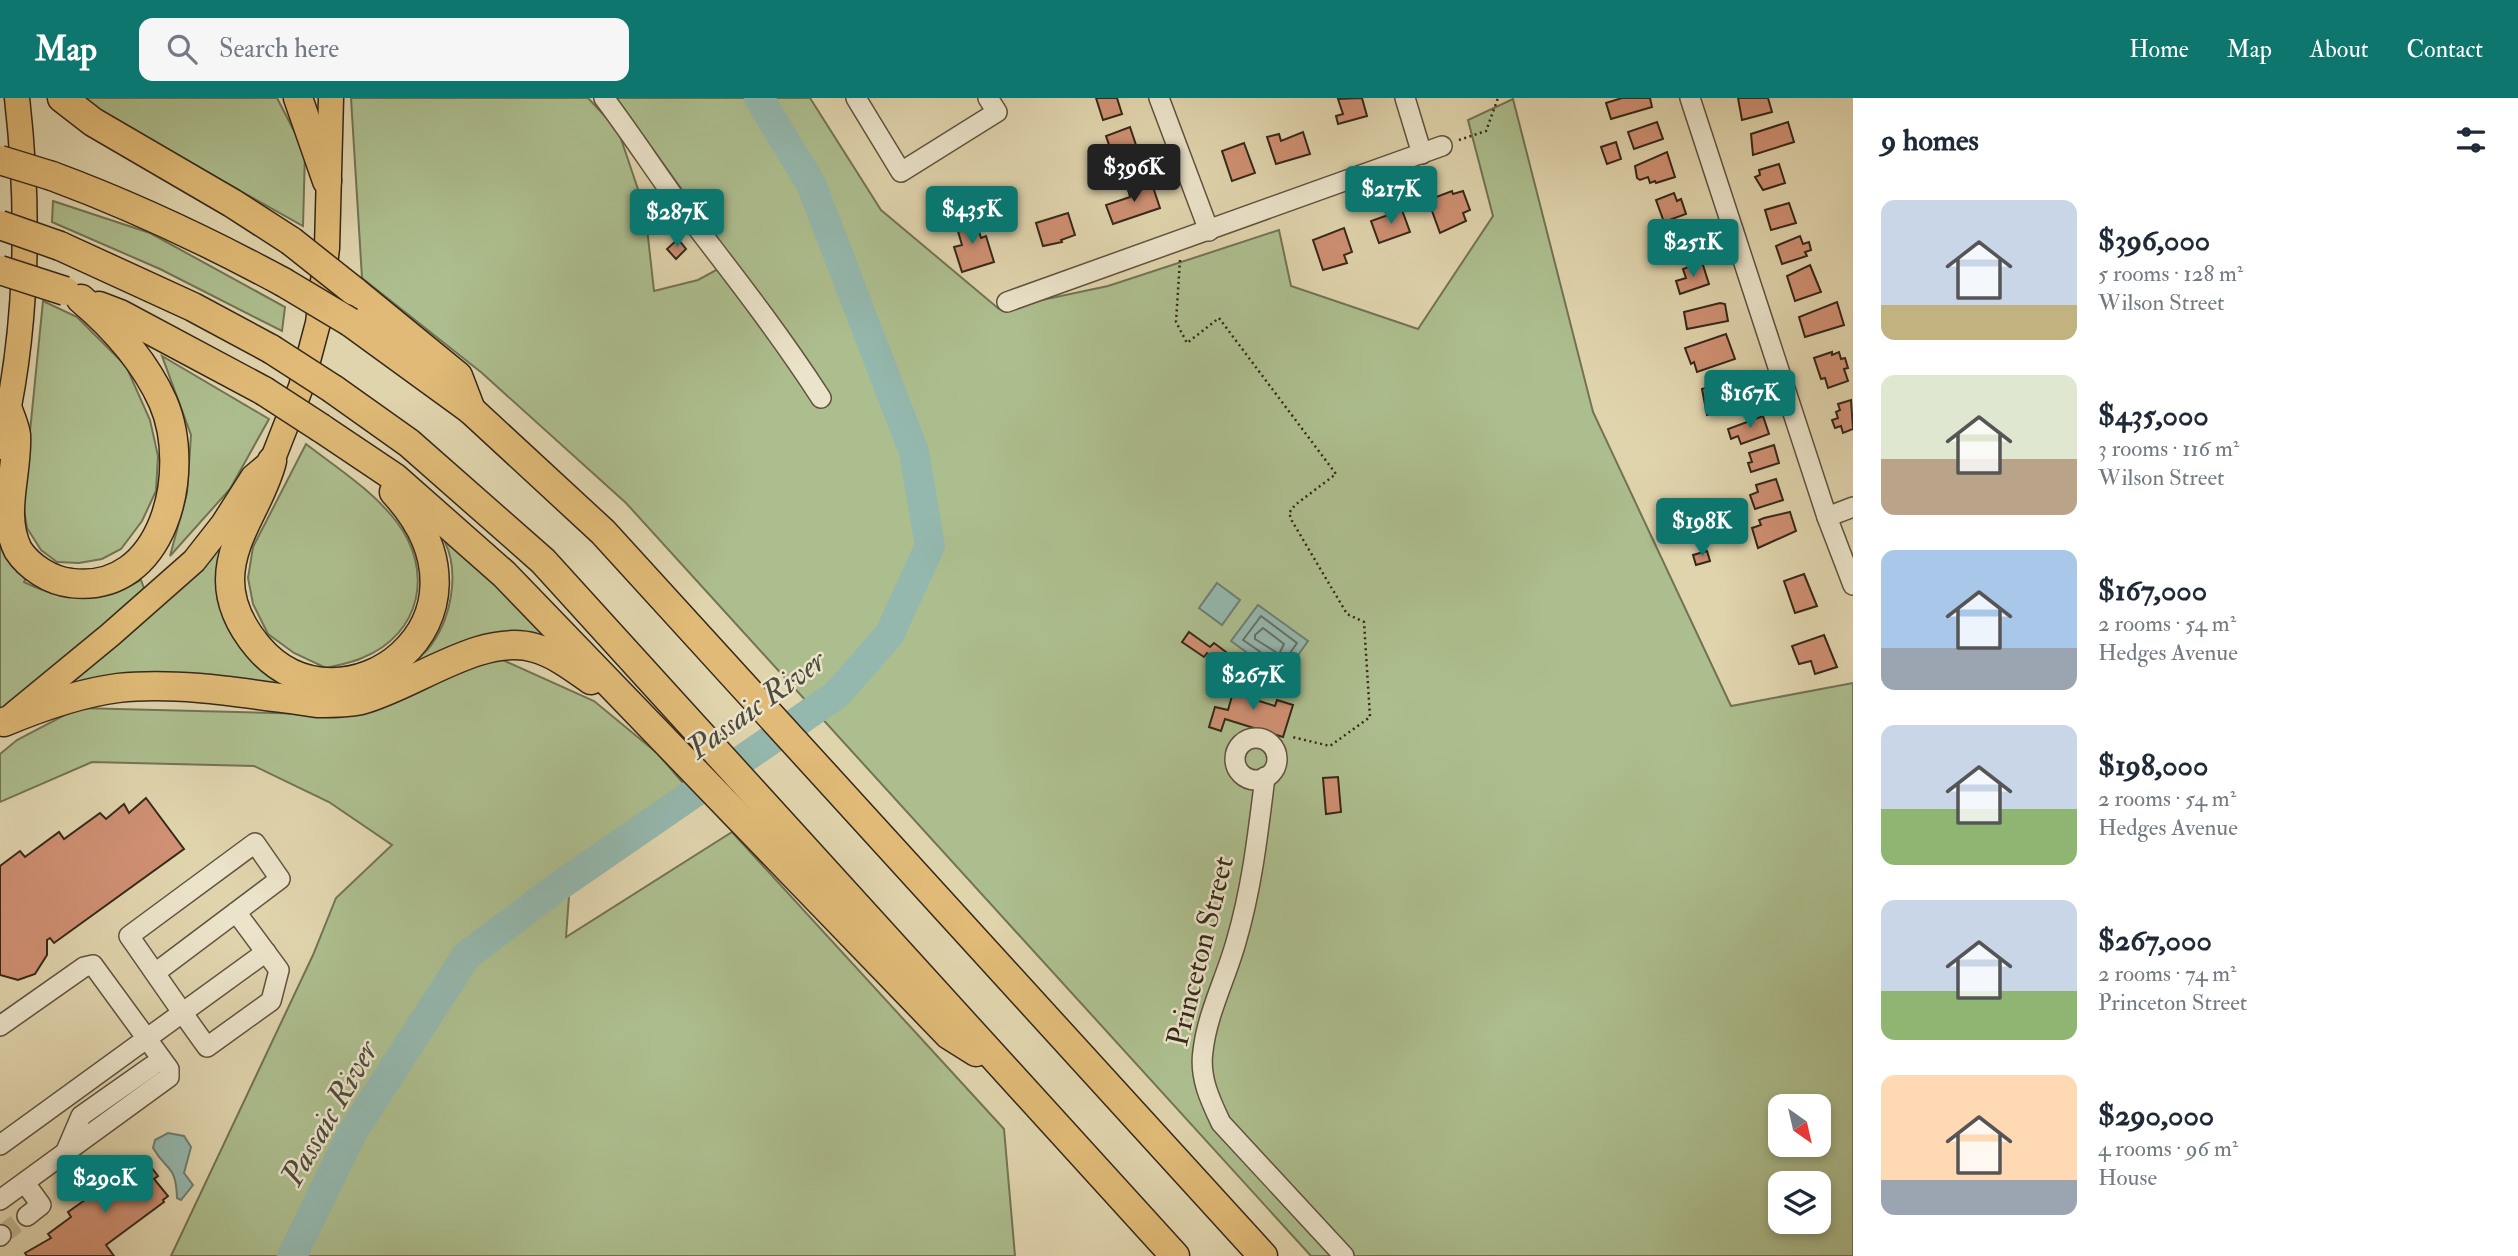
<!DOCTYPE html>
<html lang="en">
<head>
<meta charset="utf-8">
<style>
	body { margin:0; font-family:"IM FELL Double Pica",serif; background:#f6f6f7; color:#1f2937; height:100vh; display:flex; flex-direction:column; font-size:26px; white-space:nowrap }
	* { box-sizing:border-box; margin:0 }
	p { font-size:23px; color:#747a83 }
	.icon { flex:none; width:38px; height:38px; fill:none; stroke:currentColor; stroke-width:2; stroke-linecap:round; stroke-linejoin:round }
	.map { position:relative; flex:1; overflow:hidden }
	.drawer { display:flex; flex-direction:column; background:#fff; width:665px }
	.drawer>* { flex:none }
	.needle { width:46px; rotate:146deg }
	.controls { position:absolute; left:1768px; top:996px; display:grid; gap:14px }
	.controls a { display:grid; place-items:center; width:63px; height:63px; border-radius:14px; background:#fff; box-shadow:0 4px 10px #0003; font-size:35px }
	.price { position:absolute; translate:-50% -60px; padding:0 16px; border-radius:7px; background:#0f766e; color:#fff; font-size:23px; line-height:46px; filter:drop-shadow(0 2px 4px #0008) }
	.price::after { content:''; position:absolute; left:50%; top:42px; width:21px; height:16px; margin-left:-10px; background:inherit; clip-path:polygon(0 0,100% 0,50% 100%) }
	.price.active { background:#222; color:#fff }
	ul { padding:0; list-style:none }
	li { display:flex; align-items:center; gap:21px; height:175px; padding:0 28px }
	li span { display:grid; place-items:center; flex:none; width:196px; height:140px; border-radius:14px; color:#555 }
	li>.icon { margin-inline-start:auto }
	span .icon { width:84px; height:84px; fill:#fffc; stroke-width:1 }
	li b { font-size:30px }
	h2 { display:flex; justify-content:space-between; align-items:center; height:84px; padding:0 28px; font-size:30px }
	header { display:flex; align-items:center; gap:42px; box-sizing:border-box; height:98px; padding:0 35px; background:#0f766e; color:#fff }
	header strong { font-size:33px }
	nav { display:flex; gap:38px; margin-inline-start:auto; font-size:24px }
	.search { width:490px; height:63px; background:#f6f6f7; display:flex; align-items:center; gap:18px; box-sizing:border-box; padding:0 24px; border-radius:14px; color:#747a83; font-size:26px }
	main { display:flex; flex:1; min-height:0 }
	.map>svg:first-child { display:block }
	.green { fill:#adbe8e; stroke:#727354; stroke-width:2; fill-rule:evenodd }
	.water { fill:#94b8ae; stroke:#6e7e72; stroke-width:2 }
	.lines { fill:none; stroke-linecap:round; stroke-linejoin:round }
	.shore { stroke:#657064; stroke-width:2 }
	.river { stroke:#94b8ae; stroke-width:30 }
	.building { fill:#cf9073; stroke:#362819; stroke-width:2 }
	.minor-tunnel { stroke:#beb28f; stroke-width:19; stroke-dasharray:19 10; stroke-linecap:butt }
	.minor-casing { stroke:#60533e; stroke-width:22 }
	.major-casing { stroke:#362819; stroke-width:27 }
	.highway-casing { stroke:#362819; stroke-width:31 }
	.path { stroke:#362819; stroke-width:2.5; stroke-dasharray:2 3.5; stroke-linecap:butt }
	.minor { stroke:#ebe3ca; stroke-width:19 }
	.major { stroke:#e0ba76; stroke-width:24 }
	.highway { stroke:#e0ba76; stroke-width:28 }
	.highway-bridge-casing { stroke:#362819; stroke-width:31; stroke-linecap:butt }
	.highway-bridge { stroke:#e0ba76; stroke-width:28 }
	.labels { text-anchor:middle; stroke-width:5; stroke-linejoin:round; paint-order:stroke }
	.street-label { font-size:30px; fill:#362819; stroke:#ebe3ca }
	.water-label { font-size:32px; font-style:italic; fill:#4e4c3e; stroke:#ebe3ca }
</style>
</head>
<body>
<header>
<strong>Map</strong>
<div class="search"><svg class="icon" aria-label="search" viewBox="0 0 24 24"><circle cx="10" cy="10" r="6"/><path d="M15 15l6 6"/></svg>Search here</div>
<nav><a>Home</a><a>Map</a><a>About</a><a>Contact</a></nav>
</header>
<main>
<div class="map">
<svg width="1853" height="1158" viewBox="0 0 1853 1158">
	<rect width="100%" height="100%" fill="#e0d4ad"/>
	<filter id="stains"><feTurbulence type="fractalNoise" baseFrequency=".00286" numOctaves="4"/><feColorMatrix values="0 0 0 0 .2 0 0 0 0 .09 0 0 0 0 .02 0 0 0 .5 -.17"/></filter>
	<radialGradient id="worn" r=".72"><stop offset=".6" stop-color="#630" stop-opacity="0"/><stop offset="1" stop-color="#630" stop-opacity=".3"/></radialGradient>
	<g class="green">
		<polygon points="81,0 277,0 305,54 303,128 101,15"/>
		<path d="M351,0h237l30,32 27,80 9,81 44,-11 35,-19 -117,-163h194l71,112 118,99 109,-23 171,-56 12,56 127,43 75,-113 -25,-96 45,-21 80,313 138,294 122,-23v573h-542l-685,-753 -144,-130 -120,-95zM1780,1008h38v38h-38zM1780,1085h38v39h-38z"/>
		<polygon points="53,103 150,135 285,209 282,233 160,171 52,124"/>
		<polygon points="43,203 77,219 126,268 150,322 158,358 156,393 142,423 121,451 102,461 79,465 57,464 41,452 27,430 23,404"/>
		<polygon points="162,258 269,321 230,391 170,458 187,395 191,337"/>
		<path d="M306,346c31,24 66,46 90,77 38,49 26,113 -34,137 -11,5 -24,7 -36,10l-32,-15 -26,-19 -15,-30 -5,-26 5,-31z"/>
		<path d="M0,437l27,41 -3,6c41,20 77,22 117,-2l5,14 -146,117z"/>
		<path d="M448,442l15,12 90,89 -146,26c7,-6 15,-11 21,-18 23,-28 32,-75 17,-107z"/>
		<polygon points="222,446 219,473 285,585 281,590 74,587 74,583 89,568 187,484"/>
		<polygon points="496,559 594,603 657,655 684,686 571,771 566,839 732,734 1004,1031 1015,1158 171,1158 313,857 336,800 392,747 329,704 254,668 92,664 0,704 0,656 17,642 78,610 348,617 369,614"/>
	</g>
	<g class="water">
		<polygon points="1217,485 1240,502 1222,527 1199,510"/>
		<polygon points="1258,507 1308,543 1282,580 1231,543"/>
		<path d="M168,1035l16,3 7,11 -7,26 9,12 -12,15 -4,-2c-1,-34 -10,-26 -24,-50l2,-8z"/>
	</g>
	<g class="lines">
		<g class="shore">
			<polygon points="1261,518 1297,545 1281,568 1243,542"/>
			<polygon points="1263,530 1284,546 1279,556 1255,541 1255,537"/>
		</g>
		<polyline class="river" points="292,1158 352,1035 466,858 556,790 836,597 889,537 930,448 914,354 811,86 759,0"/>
	</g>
	<g class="building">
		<polygon points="1096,0 1117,0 1122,16 1103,22"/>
		<polygon points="1362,0 1367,18 1338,26 1336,18 1343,16 1338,1"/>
		<polygon points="1622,0 1650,0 1652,9 1611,21 1606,5"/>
		<polygon points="1738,0 1768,0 1772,14 1742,22"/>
		<polygon points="1657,24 1663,41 1634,51 1628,34"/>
		<polygon points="1788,24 1794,44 1753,57 1751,36"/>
		<polygon points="1130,29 1142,65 1118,73 1106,38"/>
		<polygon points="1303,34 1310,56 1276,66 1267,39 1279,36 1281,43"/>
		<polygon points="1616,44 1621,61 1607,66 1601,49"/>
		<polygon points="1244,45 1255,75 1232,83 1222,53"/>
		<polygon points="1667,54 1675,79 1656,85 1655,83 1650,85 1648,79 1640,82 1637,80 1635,68"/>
		<polygon points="1779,66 1785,85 1763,92 1755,79 1760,77 1759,72"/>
		<polygon points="1151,83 1160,110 1113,126 1106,107 1130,99 1128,91"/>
		<polygon points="1452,93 1453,96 1463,93 1470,112 1463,115 1466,123 1440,135 1428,102"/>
		<polygon points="1674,95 1677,103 1681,101 1686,116 1664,124 1656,102"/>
		<polygon points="1789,105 1796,125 1771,132 1765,112"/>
		<polygon points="1402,112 1410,134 1379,145 1371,123"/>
		<polygon points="1068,115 1075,137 1061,142 1062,144 1043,148 1036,125"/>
		<polygon points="974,117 981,140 986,138 994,164 962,174 954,149 962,147 955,123"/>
		<polygon points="1689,127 1698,151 1677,159 1673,148 1653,153 1649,140"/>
		<polygon points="1344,130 1352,154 1344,157 1347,165 1323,172 1313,142"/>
		<polygon points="1800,138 1803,146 1809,144 1811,152 1805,154 1807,158 1782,166 1776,148"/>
		<polygon points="678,141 686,151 676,161 667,151"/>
		<polygon points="1702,164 1709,186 1680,196 1676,183 1686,180 1683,171"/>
		<polygon points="1810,167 1821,194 1795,203 1787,178"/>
		<polygon points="1837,204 1844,227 1805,239 1799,219"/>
		<polygon points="1720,205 1725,206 1728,223 1687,231 1684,214"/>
		<polygon points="1726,236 1735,261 1697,274 1694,264 1691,266 1685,250"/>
		<polygon points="1832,254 1832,257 1839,254 1841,261 1845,260 1848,270 1844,271 1848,283 1828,290 1825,280 1821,281 1814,260"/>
		<polygon points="1740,281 1747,306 1707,317 1702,291"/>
		<polygon points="1851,302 1853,331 1843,335 1841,328 1835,330 1832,322 1838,320 1836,314 1840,312 1838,306"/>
		<polygon points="1763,318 1769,336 1741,346 1738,338 1731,341 1728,331"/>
		<polygon points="1774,347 1779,365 1751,374 1748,365 1752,364 1749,355"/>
		<polygon points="1776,381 1783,402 1755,411 1750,397 1758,394 1756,387"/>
		<polygon points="1790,414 1796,433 1758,450 1752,430 1761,427 1759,422 1764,420"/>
		<polygon points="1707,453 1710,463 1696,467 1693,457"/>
		<polygon points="1804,476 1817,508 1795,515 1784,483"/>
		<polygon points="1189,534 1210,549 1214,545 1226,554 1220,564 1207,555 1204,559 1182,544"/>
		<polygon points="1824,537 1837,569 1815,576 1811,563 1799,566 1792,548"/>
		<polygon points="1238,577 1249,580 1243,598 1275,608 1277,602 1293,607 1283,639 1225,621 1221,633 1209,629 1215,609 1228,612"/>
		<polygon points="1338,679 1341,714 1326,716 1323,680"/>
		<polygon points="146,700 184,751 54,845 50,840 47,842 47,857 35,876 18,882 0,877 0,768 20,753 25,759 59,734 64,741 100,715 106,721 124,706 129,715"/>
		<polygon points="144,1060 158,1078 154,1081 168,1098 163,1102 164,1104 106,1147 114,1158 27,1158 25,1155 51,1140 48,1136 71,1119 68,1114"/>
	</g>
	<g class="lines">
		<polyline class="minor-tunnel" points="1,1137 27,1118"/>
		<g class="minor-casing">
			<g id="minor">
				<path d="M604,0c28,37 53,76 81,114 47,61 94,121 136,186"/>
				<polyline points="856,0 901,74 997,14 988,0"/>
				<polyline points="1159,0 1209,133"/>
				<polyline points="1405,0 1422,56"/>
				<polyline points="1690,0 1827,419 1853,487"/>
				<polyline points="1007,204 1442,48"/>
				<polyline points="1827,419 1853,409"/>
				<circle cx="1256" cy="661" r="21"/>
				<path d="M1265,679c-7,56 -13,111 -29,165 -10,36 -29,72 -33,109 -4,26 7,49 18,72l123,133"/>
				<path d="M155,875l125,-94 -25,-36 -126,93c26,37 51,74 78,111l64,-46 8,-31 -43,-58"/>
				<polyline points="0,928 84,869 93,867 169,971 169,979 0,1102"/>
				<polyline points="0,1047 266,854"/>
				<polyline points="66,1053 81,1018 152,968"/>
				<polyline points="25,1085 41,1107 27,1118"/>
				<polyline points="0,1138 1,1137"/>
			</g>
		</g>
		<g class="major-casing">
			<g id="major">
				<path d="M0,349c28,-112 30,-235 17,-349"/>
				<polyline points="14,616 110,537 194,463 223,426 253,379 272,363 301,289 318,225 327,150 331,0"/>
			</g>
		</g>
		<g class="highway-casing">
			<g id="highway">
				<polyline points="62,0 93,24 232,105 291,143"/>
				<polyline points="298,0 327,83"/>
				<path d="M52,78c81,30 155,65 231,106"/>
				<polyline points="60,148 193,209 271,251"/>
				<polyline points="354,193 458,278 471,312"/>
				<polyline points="99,208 120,216 264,293"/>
				<polyline points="350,224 471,312 603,434 1263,1158"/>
				<polyline points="333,291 409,345 543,463 1175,1158"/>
				<path d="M8,312c3,8 7,17 8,25 2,39 -16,79 2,115 11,17 33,31 53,33 93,12 122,-112 92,-181 -18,-40 -49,-75 -82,-103"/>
				<polyline points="321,330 394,379 504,476 949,937 976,954"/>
				<path d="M272,363c-10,41 -42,76 -42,119 0,25 12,48 28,67 83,98 255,-26 136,-155"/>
				<path d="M4,624c36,-15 75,-29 114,-34 64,-7 137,7 200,15 15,0 29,0 43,-3 53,-14 120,-68 174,-52 21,6 39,20 56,32"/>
			</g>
		</g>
		<g class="path">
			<polyline points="1459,42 1486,33 1498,0"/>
			<polyline points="1180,162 1176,224 1187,245 1219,220 1336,376 1295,407 1289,415 1292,423 1347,516 1364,524 1370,619 1330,648 1292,639"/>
		</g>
		<use href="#minor" class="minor"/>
		<use href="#major" class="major"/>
		<use href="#highway" class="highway"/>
		<g class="highway-bridge-casing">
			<g id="highway-bridge">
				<polyline points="0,62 52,78"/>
				<polyline points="0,127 60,148"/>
				<polyline points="291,143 354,193"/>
				<polyline points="0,172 65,193"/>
				<polyline points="283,184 350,224"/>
				<polyline points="271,251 333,291"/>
				<polyline points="264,293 321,330"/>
			</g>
		</g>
		<use href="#highway-bridge" class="highway-bridge"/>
	</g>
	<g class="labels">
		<g class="street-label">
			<text transform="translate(1200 853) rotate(-76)" y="10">Princeton Street</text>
		</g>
		<g class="water-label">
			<text transform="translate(756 606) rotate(-36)" y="11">Passaic River</text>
			<text transform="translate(329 1015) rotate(-60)" y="11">Passaic River</text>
		</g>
	</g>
	<rect width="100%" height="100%" filter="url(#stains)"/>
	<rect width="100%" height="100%" fill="url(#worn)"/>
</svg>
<div class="controls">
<a><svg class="needle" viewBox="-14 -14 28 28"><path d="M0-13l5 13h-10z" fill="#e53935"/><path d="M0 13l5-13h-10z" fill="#747a83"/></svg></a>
<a><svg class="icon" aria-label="layers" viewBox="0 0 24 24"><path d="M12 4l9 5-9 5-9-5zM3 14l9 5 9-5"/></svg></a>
</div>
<b class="price active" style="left:1134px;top:106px">$396K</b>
<b class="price" style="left:1391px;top:128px">$217K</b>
<b class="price" style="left:972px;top:148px">$435K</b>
<b class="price" style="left:677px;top:151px">$287K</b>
<b class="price" style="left:1693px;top:181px">$251K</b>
<b class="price" style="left:1750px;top:332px">$167K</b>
<b class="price" style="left:1702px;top:460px">$198K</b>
<b class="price" style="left:1253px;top:614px">$267K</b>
<b class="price" style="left:105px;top:1117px">$290K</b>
</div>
<section class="drawer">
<h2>9 homes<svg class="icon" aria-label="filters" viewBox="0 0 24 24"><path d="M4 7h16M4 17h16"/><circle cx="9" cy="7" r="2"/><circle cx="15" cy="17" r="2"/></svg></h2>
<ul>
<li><span style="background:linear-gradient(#c9d6e8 75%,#c2b280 0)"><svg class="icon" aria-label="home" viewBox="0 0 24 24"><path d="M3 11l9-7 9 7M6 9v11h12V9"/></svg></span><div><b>$396,000</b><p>5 rooms · 128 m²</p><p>Wilson Street</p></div></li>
<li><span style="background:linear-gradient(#dfe7d0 60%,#b9a48a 0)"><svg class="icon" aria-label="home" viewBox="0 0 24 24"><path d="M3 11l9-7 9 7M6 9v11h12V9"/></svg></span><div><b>$435,000</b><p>3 rooms · 116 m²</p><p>Wilson Street</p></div></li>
<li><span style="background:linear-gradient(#a9c7e8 70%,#9aa5b1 0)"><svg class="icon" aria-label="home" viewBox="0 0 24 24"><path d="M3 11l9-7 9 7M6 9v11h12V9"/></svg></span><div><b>$167,000</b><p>2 rooms · 54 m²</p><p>Hedges Avenue</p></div></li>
<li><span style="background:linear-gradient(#c9d6e8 60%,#8fb573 0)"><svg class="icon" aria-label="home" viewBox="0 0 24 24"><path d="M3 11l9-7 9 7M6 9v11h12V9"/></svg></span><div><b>$198,000</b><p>2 rooms · 54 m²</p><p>Hedges Avenue</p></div></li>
<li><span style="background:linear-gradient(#c9d6e8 65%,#8fb573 0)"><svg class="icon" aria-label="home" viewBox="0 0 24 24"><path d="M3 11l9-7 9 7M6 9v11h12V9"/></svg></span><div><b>$267,000</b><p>2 rooms · 74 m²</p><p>Princeton Street</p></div></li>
<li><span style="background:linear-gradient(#ffd9b3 75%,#9aa5b1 0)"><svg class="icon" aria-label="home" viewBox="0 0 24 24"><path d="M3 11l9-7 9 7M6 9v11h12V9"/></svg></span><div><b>$290,000</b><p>4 rooms · 96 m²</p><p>House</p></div></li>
</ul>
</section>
</main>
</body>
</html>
